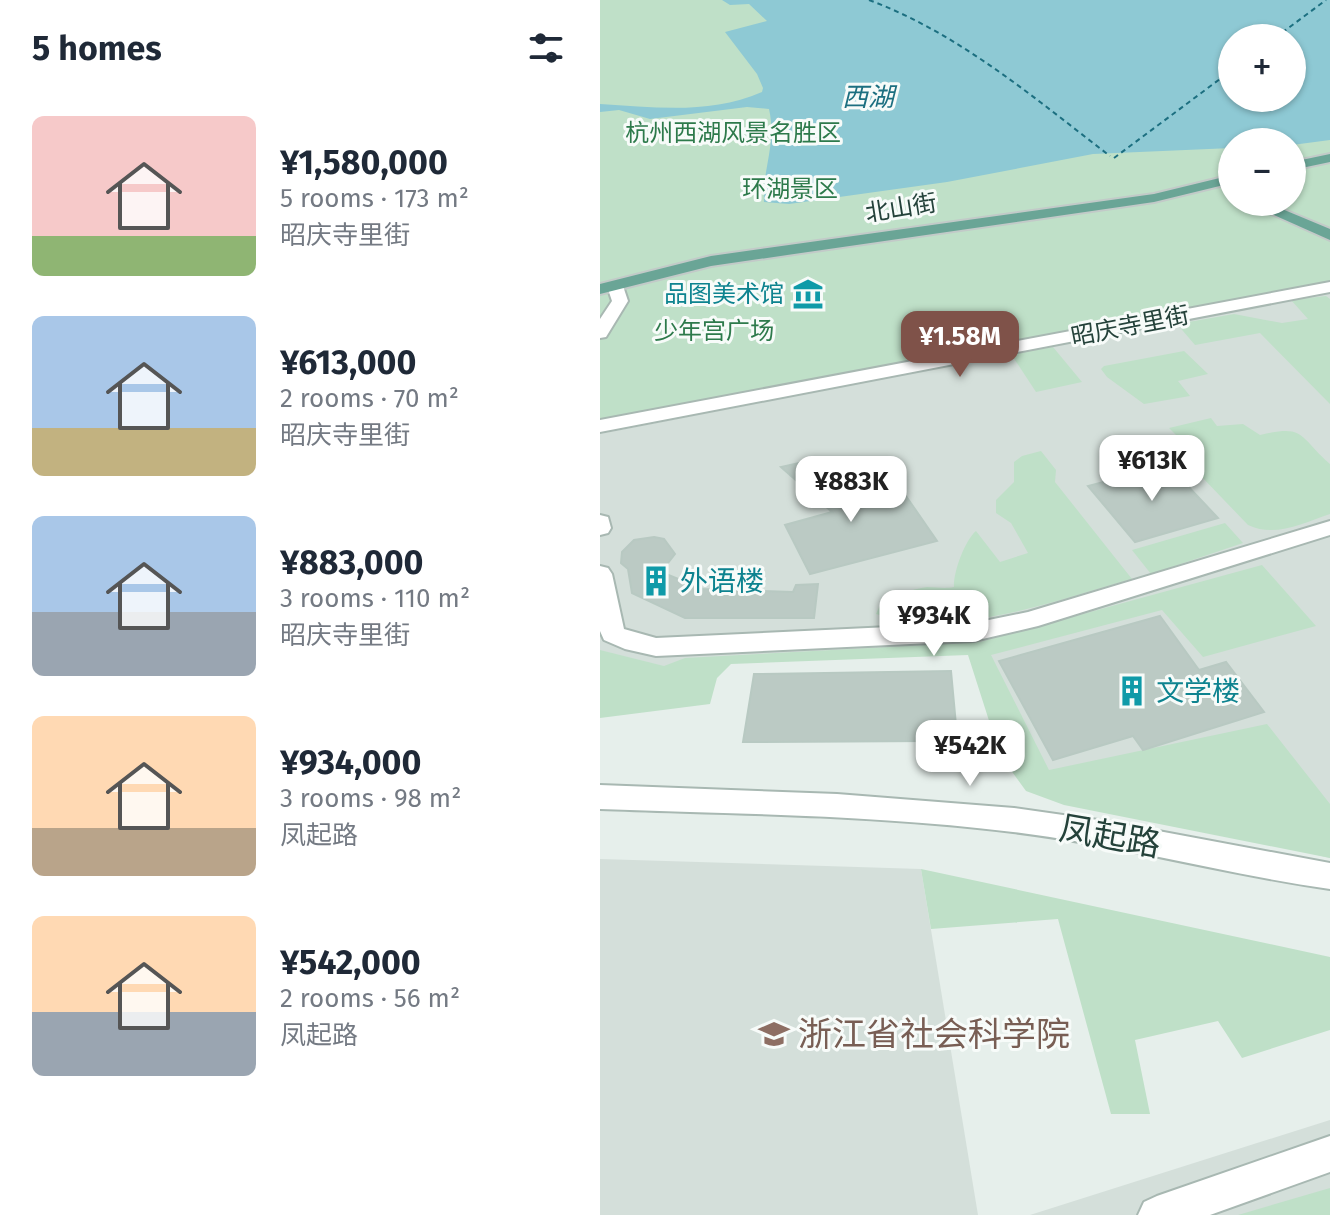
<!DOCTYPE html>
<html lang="en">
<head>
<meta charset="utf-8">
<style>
	body { margin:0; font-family:"Fira Sans","Noto Sans SC",sans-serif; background:#f6f6f7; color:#1f2937; height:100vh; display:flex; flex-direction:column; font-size:30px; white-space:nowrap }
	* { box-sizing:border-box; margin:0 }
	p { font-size:26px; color:#747a83 }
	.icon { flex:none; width:44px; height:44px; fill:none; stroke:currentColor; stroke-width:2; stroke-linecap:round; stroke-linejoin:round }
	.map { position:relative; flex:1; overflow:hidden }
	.side { display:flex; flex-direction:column; background:#fff; width:600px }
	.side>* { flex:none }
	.buttons { position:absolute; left:618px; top:24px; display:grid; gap:16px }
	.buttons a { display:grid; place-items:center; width:88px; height:88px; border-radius:50%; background:#fff; box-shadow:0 2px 6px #0004; font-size:40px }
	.price { position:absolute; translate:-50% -68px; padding:0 18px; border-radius:16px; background:#fff; color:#222; font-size:26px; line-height:52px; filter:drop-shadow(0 2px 4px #0008) }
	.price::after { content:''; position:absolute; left:50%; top:48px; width:24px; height:18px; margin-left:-12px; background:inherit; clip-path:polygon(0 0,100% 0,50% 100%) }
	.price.on { background:#7f5249; color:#fff }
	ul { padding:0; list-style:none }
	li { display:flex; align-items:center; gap:24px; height:200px; padding:0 32px }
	li span { display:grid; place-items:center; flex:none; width:224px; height:160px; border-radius:12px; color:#555 }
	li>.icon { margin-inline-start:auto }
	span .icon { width:96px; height:96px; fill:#fffc; stroke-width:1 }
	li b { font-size:34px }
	h2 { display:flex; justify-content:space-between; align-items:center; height:96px; padding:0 32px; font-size:34px }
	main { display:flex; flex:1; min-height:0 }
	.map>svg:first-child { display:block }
	.built { fill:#d4dfda }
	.green { fill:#bfe0c8; fill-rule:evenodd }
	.water { fill:#8ec9d4; fill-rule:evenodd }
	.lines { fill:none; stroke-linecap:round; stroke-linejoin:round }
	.ferry { stroke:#1c6f80; stroke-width:2; stroke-dasharray:5 4; stroke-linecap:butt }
	.building { fill:#bbcac4; stroke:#b8c9c2; stroke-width:2 }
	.minor-casing { stroke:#a8b8b2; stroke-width:4 }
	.major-casing { stroke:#c2cac8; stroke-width:4 }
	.minor { fill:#fff; fill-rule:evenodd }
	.major { fill:#6aa596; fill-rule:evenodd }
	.labels { text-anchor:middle; stroke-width:6; stroke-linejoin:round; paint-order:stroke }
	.far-park-label { font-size:24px; fill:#2d7a4b; stroke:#f7fbf9 }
	.far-street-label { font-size:24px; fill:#24423a; stroke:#f7fbf9 }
	.far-culture-label { font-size:24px; fill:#0d838f; stroke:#f7fbf9; text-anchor:end }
	.far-water-label { font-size:26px; font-style:italic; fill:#1c6f80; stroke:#f7fbf9 }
	.culture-label { font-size:28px; fill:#0d838f; stroke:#f7fbf9; text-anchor:start }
	.near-street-label { font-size:34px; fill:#24423a; stroke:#f7fbf9 }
	.near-education-label { font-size:34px; fill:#785e54; stroke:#f7fbf9; text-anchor:start }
</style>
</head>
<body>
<main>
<section class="side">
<h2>5 homes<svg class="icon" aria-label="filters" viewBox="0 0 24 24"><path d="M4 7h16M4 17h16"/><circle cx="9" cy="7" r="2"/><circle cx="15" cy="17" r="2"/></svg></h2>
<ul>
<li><span style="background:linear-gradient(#f6c9c9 75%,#8fb573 0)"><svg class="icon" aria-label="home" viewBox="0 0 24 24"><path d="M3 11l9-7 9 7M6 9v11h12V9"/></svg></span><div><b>¥1,580,000</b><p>5 rooms · 173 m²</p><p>昭庆寺里街</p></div></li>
<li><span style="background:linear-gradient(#a9c7e8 70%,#c2b280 0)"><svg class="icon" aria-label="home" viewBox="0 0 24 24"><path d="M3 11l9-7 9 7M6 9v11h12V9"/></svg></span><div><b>¥613,000</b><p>2 rooms · 70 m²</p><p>昭庆寺里街</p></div></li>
<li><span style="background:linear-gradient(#a9c7e8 60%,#9aa5b1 0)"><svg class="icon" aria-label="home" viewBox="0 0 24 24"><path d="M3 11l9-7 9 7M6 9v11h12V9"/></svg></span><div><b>¥883,000</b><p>3 rooms · 110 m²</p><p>昭庆寺里街</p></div></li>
<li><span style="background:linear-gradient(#ffd9b3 70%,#b9a48a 0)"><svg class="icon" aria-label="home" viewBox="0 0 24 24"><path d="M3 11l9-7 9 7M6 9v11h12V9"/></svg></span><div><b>¥934,000</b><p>3 rooms · 98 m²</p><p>凤起路</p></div></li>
<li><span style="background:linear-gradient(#ffd9b3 60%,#9aa5b1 0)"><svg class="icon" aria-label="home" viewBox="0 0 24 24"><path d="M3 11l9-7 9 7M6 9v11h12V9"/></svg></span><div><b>¥542,000</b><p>2 rooms · 56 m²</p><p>凤起路</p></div></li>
</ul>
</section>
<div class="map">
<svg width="730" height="1215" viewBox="0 0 730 1215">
	<rect width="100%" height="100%" fill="#e6efeb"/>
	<g class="built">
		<polygon points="730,291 730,858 436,787 372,648 109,664 43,674 0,669 0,434"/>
		<polygon points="0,859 321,869 378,1215 0,1215"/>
		<polygon points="730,1120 730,1215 430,1215"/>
	</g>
	<g class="green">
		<path d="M0,0h730v287l-730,141zM632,38h60v60h-60zM632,142h60v60h-60z"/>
		<polygon points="726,296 730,299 730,404 660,333 595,345 577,324 634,314 682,323 708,319 691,300"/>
		<polygon points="453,347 482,382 436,392 411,354"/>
		<polygon points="584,351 608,374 578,381 590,396 544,404 507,377 501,369 504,366"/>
		<path d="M611,418l6,8 26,-2 17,11c46,-11 38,1 70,29v50c-27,9 -55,24 -82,11l-73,-76 11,-4 -17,-17z"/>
		<path d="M441,451l15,19 -1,12 77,97c-83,23 -171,59 -256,35l6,-13c15,-6 30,-12 45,-14 10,0 17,2 27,0 -1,-14 11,-47 22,-56l24,31 28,-9 -17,-30 -15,-10v-13l18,-18v-20l8,-6z"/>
		<polygon points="625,523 643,543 551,574 532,550"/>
		<polygon points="662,565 716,626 603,657 562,610 391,655 449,770 667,724 730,804 730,858 464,805 426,791 400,755 368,655 131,664 117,678 110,704 0,718 0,650 64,666 85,658 380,642"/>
		<polygon points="321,869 730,957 730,1030 642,1058 618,1021 535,1040 550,1114 511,1114 458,919 331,929"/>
		<polygon points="730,1188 730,1215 638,1215"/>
	</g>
	<path class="water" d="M122,0h608v140l-38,5v-3h-60v6l-139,6 -146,28 -158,22 -25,-2c-2,-33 13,-58 5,-93l-22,-2 -97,12 -31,-9 -19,2v-8c55,3 109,11 162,-12l1,-4 -6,-14 -32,-42 42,-11 -18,-17 -19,1zM632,38h60v60h-60z"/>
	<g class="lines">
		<g class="ferry">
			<path d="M269,0c91,34 165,98 241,156"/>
			<polyline points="675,38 726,0"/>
			<polyline points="514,158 632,70"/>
		</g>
	</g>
	<g class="building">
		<polygon points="222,458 233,485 258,506 306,496 337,541 210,574 185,525 232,512 181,467"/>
		<polygon points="568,465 618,518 535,542 488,486"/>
		<polygon points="54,537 64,539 75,554 61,572 103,589 193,592 196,585 218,584 214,618 85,618 32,593 28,569 21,563 22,552 34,540"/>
		<polygon points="560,616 599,670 626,662 664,712 543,750 533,736 453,760 399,661"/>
		<polygon points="351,671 356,725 331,741 143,742 154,674"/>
	</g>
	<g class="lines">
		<g class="minor-casing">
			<g id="minor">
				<polygon points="15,281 23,286 28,301 6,337 0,338 0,319 12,301 7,286"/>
				<polygon points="730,282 730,292 0,432 0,420"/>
				<polygon points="0,515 8,517 11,528 8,533 0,535"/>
				<polygon points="730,521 730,535 438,626 374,641 56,656 25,649 4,640 0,631 0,566 8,568 12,574 24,629 56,638 374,623 428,612"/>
				<path d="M0,785l237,9 177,14 91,13 225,42v26c-106,-15 -210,-44 -317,-57 -137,-17 -275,-18 -413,-23z"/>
				<polygon points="730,1136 730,1172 610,1215 538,1215 544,1202 557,1196"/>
			</g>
		</g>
		<g class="major-casing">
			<g id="major">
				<polygon points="730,154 730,162 692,170 692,162"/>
				<polygon points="632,175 632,183 554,202 111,266 0,294 0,284 111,256 554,194"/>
				<polygon points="645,202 665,202 730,229 730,240"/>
			</g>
		</g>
		<use href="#minor" class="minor"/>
		<use href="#major" class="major"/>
	</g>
	<defs>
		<g id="museum-bare" transform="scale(2.4)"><path d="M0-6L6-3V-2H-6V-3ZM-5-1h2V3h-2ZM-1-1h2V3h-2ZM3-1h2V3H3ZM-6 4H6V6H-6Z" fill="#0f9aa8" stroke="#f7fbf9" stroke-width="2.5" paint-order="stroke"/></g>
		<g id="building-bare" transform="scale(2.4)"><path d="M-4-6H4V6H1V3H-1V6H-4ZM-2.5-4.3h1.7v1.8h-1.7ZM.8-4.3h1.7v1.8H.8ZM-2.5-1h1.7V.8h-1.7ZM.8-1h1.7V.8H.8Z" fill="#0f9aa8" stroke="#f7fbf9" stroke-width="2.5" paint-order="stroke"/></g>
		<g id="university-bare" transform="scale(2.4)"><path d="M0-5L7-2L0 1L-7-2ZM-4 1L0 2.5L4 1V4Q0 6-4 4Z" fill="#8d6e63" stroke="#f7fbf9" stroke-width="2.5" paint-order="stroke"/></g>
	</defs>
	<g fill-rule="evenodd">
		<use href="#museum-bare" x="208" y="294"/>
		<use href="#building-bare" x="56" y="581"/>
		<use href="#building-bare" x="532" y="691"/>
		<use href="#university-bare" x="174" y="1034"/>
	</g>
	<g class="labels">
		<g class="far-park-label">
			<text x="133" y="141">杭州西湖风景名胜区</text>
			<text x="190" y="197">环湖景区</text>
			<text x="114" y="339">少年宫广场</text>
		</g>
		<g class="far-street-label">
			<text transform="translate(301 208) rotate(-9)" y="8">北山街</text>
			<text transform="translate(530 326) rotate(-11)" y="8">昭庆寺里街</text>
		</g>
		<g class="far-culture-label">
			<text x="184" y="302">品图美术馆</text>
		</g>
		<g class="far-water-label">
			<text x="268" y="106">西湖</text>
		</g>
		<g class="culture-label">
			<text x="80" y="591">外语楼</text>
			<text x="556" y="701">文学楼</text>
		</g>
		<g class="near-street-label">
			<text transform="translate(510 836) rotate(10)" y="12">凤起路</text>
		</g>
		<g class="near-education-label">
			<text x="198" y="1046">浙江省社会科学院</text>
		</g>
	</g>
</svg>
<div class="buttons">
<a>+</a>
<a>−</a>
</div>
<b class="price on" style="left:360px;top:379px">¥1.58M</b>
<b class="price" style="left:552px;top:503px">¥613K</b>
<b class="price" style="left:251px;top:524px">¥883K</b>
<b class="price" style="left:334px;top:658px">¥934K</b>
<b class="price" style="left:370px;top:788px">¥542K</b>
</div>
</main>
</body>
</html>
